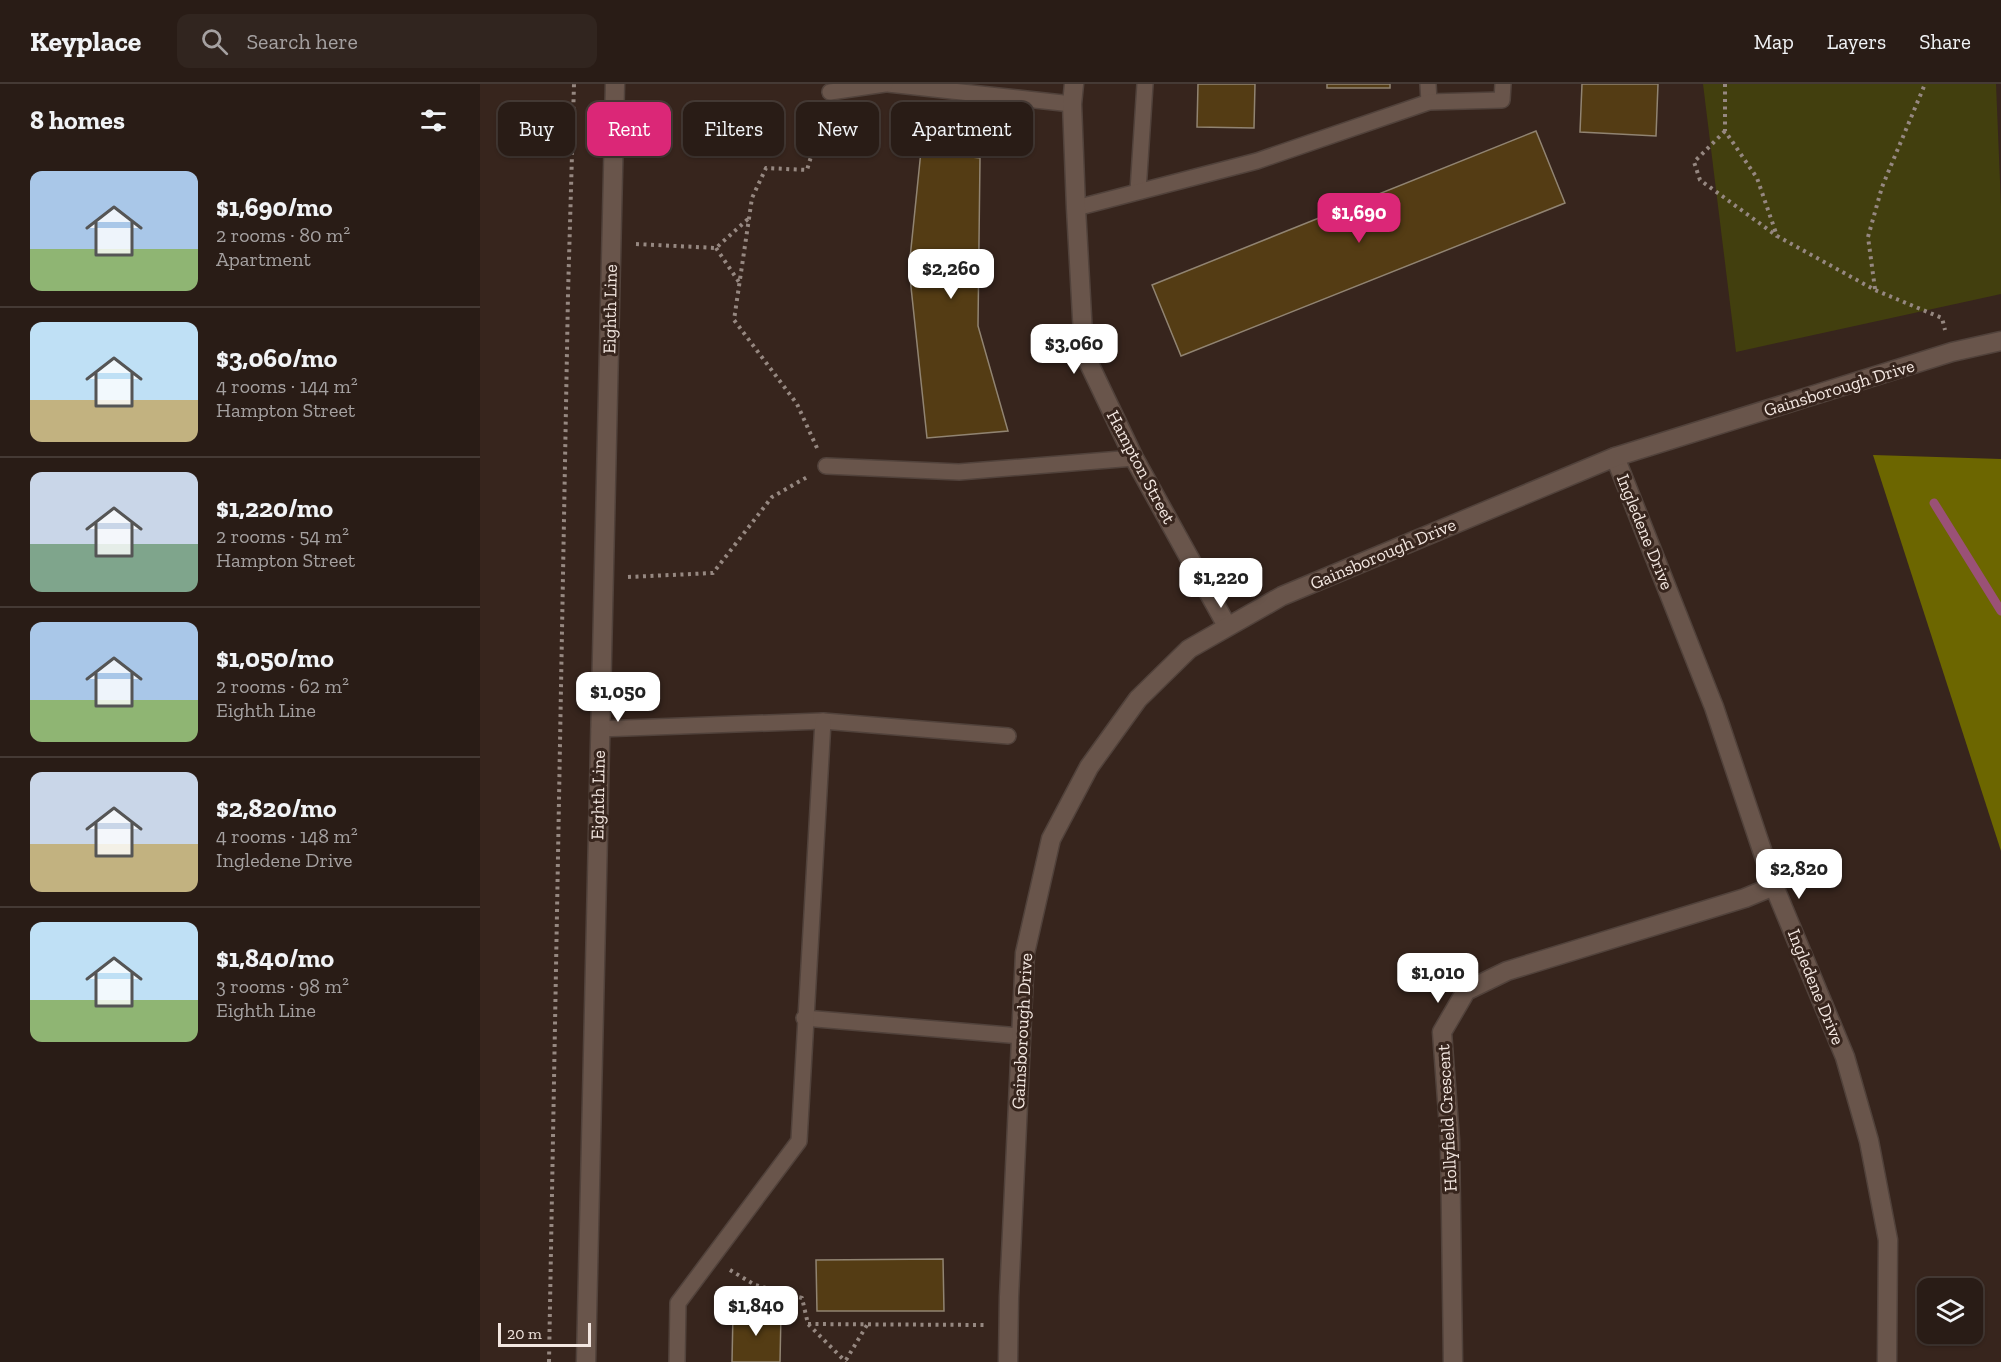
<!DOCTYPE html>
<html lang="en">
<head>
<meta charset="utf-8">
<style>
	body { margin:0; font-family:"Zilla Slab",serif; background:#31251f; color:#f1f3f6; height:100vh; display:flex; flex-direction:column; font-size:22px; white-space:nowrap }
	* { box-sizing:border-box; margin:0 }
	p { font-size:20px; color:#a5a1a1 }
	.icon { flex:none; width:33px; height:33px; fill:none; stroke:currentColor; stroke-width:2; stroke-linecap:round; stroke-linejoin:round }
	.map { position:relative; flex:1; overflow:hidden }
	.drawer { display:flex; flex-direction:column; background:#291c16; width:480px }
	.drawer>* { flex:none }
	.banner { position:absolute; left:18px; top:18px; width:570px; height:54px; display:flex; gap:12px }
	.controls { position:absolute; left:1437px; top:1194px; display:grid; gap:12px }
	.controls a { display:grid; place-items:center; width:66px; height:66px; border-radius:12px; background:#291c16; box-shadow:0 2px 4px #0004,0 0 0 2px #453a35; font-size:30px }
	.scale { position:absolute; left:18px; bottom:15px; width:93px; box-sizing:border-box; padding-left:6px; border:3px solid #f3e7e1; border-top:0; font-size:16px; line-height:21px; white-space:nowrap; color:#f3e7e1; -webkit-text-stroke:4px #37251d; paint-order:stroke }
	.price { position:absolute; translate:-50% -51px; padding:0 14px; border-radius:12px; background:#fff; color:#222; font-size:20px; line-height:39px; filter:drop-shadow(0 2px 3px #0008) }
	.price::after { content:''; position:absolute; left:50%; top:36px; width:18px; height:14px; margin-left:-9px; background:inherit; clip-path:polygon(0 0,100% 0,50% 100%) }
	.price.on { background:#db2777; color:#fff }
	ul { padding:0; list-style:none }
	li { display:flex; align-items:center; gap:18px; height:150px; padding:0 30px }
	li+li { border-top:2px solid #453a35 }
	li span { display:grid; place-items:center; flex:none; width:168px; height:120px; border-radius:12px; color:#555 }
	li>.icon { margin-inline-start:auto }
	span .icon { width:72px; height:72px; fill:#fffc; stroke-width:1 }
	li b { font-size:26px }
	h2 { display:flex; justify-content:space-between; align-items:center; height:72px; padding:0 30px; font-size:26px }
	.tag { padding:0 21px; border-radius:12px; background:#291c16; box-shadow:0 2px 4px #0004,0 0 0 2px #453a35; font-size:21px; line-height:54px }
	.tag.on { background:#db2777; color:#fff }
	header { display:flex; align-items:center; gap:36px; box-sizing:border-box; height:84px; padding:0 30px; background:#291c16; border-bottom:2px solid #453a35 }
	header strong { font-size:28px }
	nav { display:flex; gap:33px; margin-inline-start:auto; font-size:21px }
	.search { width:420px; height:54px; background:#31251f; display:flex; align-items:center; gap:15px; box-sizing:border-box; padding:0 21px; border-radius:12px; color:#a5a1a1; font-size:22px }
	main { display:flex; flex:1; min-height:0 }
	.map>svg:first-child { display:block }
	.green { fill:#423f0e }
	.forest { fill:#6c6600 }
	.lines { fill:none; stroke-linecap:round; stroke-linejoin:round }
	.stream { stroke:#9a5176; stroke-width:9 }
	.building { fill:#543c14; stroke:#918472; stroke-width:1.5 }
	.service-casing { stroke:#51423b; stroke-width:18 }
	.minor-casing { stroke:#51423b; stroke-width:21 }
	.tertiary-casing { stroke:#51423b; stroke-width:21 }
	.path { stroke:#968881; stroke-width:4; stroke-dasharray:3 4.5; stroke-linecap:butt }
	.service { stroke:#69554b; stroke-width:15 }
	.minor { stroke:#69554b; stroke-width:18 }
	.tertiary { stroke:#69554b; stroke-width:18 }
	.labels { text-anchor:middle; stroke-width:6; stroke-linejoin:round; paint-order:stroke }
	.street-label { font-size:18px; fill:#f3e7e1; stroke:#37251d }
</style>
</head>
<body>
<header>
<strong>Keyplace</strong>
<div class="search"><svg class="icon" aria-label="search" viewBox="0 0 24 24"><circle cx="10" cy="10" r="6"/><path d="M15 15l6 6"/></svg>Search here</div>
<nav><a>Map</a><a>Layers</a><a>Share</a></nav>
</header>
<main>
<section class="drawer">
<h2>8 homes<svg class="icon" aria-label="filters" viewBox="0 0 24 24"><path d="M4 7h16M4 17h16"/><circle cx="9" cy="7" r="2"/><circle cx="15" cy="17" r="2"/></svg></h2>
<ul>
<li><span style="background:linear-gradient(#a9c7e8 65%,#8fb573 0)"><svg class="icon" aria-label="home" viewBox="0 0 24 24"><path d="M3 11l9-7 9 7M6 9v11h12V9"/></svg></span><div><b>$1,690/mo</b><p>2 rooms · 80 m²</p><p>Apartment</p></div></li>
<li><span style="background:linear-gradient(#bfe0f5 65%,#c2b280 0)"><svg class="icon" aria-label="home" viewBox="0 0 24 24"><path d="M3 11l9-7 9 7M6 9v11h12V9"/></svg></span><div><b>$3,060/mo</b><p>4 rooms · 144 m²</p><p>Hampton Street</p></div></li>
<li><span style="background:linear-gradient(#c9d6e8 60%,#7fa58c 0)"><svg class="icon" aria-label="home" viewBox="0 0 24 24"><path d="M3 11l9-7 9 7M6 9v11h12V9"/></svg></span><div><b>$1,220/mo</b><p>2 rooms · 54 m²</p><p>Hampton Street</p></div></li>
<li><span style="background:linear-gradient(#a9c7e8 65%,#8fb573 0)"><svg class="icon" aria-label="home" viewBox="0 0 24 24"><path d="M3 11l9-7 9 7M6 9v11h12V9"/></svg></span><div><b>$1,050/mo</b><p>2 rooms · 62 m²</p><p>Eighth Line</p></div></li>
<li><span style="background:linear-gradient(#c9d6e8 60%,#c2b280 0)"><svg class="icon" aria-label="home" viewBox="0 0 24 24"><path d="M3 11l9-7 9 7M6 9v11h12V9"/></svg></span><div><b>$2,820/mo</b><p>4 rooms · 148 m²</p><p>Ingledene Drive</p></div></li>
<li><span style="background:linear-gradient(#bfe0f5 65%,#8fb573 0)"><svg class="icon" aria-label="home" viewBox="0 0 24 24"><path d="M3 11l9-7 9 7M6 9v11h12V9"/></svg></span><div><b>$1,840/mo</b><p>3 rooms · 98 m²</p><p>Eighth Line</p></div></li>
</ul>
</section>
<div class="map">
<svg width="1521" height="1278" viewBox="0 0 1521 1278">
	<rect width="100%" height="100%" fill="#37251d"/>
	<polygon class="green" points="1223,0 1516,0 1521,122 1521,210 1256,268"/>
	<polygon class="forest" points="1393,371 1521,375 1521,767"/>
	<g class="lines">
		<polyline class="stream" points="1454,419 1521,527"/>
	</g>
	<g class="building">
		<polygon points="718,0 775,0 774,44 717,43"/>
		<rect x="847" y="0" width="63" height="4"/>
		<polygon points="1102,0 1178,0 1176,52 1100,48"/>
		<polygon points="1056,47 1085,119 701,272 672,201"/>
		<polygon points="441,67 500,74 498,242 528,347 447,354 429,184"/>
		<polygon points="463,1175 464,1227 337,1227 336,1176"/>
		<polygon points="253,1228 301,1229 300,1278 252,1278"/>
	</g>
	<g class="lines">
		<g class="service-casing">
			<g id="service">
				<polyline points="408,0 592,20"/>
				<polyline points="948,0 949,18"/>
				<polyline points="350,8 405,0"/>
				<polyline points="658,107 665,0"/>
				<polyline points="596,124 777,77 949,18 1022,16 1023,0"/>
				<polyline points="346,382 479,388 654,374"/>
				<polyline points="119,645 343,637 528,652"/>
				<polyline points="324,934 541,952"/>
				<polyline points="197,1278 198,1219 319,1057 343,637"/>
			</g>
		</g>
		<g class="minor-casing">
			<g id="minor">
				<polyline points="594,0 592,20 596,124 604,269 654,374 747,542"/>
				<polyline points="1135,373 1234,623 1294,802 1365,973 1389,1057 1408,1156 1407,1278"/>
				<polyline points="528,1278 529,1213 545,869 571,755 609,683 658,615 709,565 802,512 1135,373 1472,268 1521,257"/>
				<polyline points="973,1278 970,1056 962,948 986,907 1027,887 1265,814 1294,802"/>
			</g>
		</g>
		<g class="tertiary-casing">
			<polyline id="tertiary" points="106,1278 135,0"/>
		</g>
		<g class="path">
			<polyline points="1245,0 1245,47 1277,94 1297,152 1395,206 1462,234 1465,246"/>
			<polyline points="1245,47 1214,78 1220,96 1297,152"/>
			<polyline points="156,160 236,164 269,134"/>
			<polyline points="236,164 259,198"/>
			<polyline points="1395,205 1388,153 1402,103 1445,0"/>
			<polyline points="337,364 317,320 254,236 272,114 286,84 327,86 344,29"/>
			<polyline points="148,493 233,489 292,413 329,392"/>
			<polyline points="250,1186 275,1201 322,1214 328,1240 366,1278"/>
			<polyline points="328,1240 504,1241"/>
			<polyline points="366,1276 387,1241"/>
			<polyline points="69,1278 88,210 94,0"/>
		</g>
		<use href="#service" class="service"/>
		<use href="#minor" class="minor"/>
		<use href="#tertiary" class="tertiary"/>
	</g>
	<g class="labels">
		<g class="street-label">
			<text transform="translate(130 225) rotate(-89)" y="6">Eighth Line</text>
			<text transform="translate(1359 304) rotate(-17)" y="6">Gainsborough Drive</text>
			<text transform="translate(661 383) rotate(62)" y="6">Hampton Street</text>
			<text transform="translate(1165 448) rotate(68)" y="6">Ingledene Drive</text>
			<text transform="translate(903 470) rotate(-23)" y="6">Gainsborough Drive</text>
			<text transform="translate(118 711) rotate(-89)" y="6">Eighth Line</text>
			<text transform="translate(1336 903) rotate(68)" y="6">Ingledene Drive</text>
			<text transform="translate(542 947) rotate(-87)" y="6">Gainsborough Drive</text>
			<text transform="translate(967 1034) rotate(-93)" y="6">Hollyfield Crescent</text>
		</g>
	</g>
</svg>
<div class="controls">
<a><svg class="icon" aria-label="layers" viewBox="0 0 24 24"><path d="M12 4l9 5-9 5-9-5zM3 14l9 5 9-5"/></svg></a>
</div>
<div class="scale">20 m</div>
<b class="price on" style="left:879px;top:160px">$1,690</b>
<b class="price" style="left:471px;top:216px">$2,260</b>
<b class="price" style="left:594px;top:291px">$3,060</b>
<b class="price" style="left:741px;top:525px">$1,220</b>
<b class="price" style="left:138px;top:639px">$1,050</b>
<b class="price" style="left:1319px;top:816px">$2,820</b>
<b class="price" style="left:958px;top:920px">$1,010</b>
<b class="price" style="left:276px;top:1253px">$1,840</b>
<div class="banner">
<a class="tag">Buy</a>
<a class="tag on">Rent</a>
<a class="tag">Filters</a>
<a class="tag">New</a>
<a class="tag">Apartment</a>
</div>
</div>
</main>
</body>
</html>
